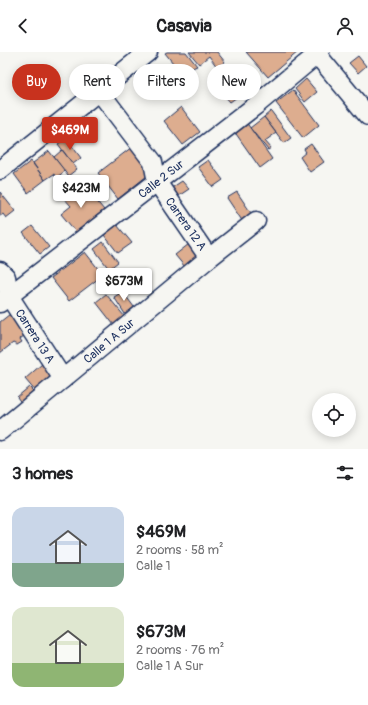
<!DOCTYPE html>
<html lang="en">
<head>
<meta charset="utf-8">
<style>
	body { margin:0; font-family:Pangolin,sans-serif; background:#f6f6f6; color:#202124; height:100vh; display:flex; flex-direction:column; font-size:15px; white-space:nowrap }
	* { box-sizing:border-box; margin:0 }
	p { font-size:13px; color:#757577 }
	.icon { flex:none; width:22px; height:22px; fill:none; stroke:currentColor; stroke-width:2; stroke-linecap:round; stroke-linejoin:round }
	.map { position:relative; height:397px; overflow:hidden }
	.drawer { display:flex; flex-direction:column; background:#fff; flex:1 }
	.drawer>* { flex:none }
	.guide { position:absolute; left:12px; top:12px; width:344px; height:36px; display:flex; gap:8px }
	.controls { position:absolute; left:312px; top:341px; display:grid; gap:8px }
	.controls a { display:grid; place-items:center; width:44px; height:44px; border-radius:50%; background:#fff; box-shadow:0 2px 10px #0003; font-size:20px }
	.price { position:absolute; translate:-50% -34px; padding:0 9px; border-radius:4px; background:#fff; color:#222; font-size:13px; line-height:26px; filter:drop-shadow(0 1px 2px #0008) }
	.price::after { content:''; position:absolute; left:50%; top:24px; width:12px; height:9px; margin-left:-6px; background:inherit; clip-path:polygon(0 0,100% 0,50% 100%) }
	.price.current { background:#c8321e; color:#fff }
	ul { padding:0; list-style:none }
	li { display:flex; align-items:center; gap:12px; height:100px; padding:0 12px }
	li span { display:grid; place-items:center; flex:none; width:112px; height:80px; border-radius:12px; color:#555 }
	li>.icon { margin-inline-start:auto }
	span .icon { width:48px; height:48px; fill:#fffc; stroke-width:1 }
	li b { font-size:17px }
	h2 { display:flex; justify-content:space-between; align-items:center; height:48px; padding:0 12px; font-size:17px }
	.chip { padding:0 14px; border-radius:18px; background:#fff; box-shadow:0 2px 10px #0003; font-size:14px; line-height:36px }
	.chip.current { background:#c8321e; color:#fff }
	header { display:flex; justify-content:space-between; align-items:center; height:52px; padding:0 12px; background:#fff; font-size:18px; font-weight:700 }
	.map>svg:first-child { display:block }
	.building { fill:#ddad8f; stroke:#1b2f5e }
	.lines { fill:none; stroke-linecap:round; stroke-linejoin:round }
	.minor-casing { stroke:#1b2f5e; stroke-width:21 }
	.minor { stroke:#f6f6f2; stroke-width:18 }
	.labels { text-anchor:middle; stroke-width:4; stroke-linejoin:round; paint-order:stroke }
	.street-label { font-size:12px; fill:#1b2f5e; stroke:#f6f6f2 }
</style>
</head>
<body>
<header><svg class="icon" aria-label="back" viewBox="0 0 24 24"><path d="M15 5l-7 7 7 7"/></svg>Casavia<svg class="icon" aria-label="person" viewBox="0 0 24 24"><circle cx="12" cy="8" r="4"/><path d="M4 21q1-7 8-7t8 7"/></svg></header>
<div class="map">
<svg width="368" height="397" viewBox="0 0 368 397">
	<rect width="100%" height="100%" fill="#f6f6f2"/>
	<filter id="ink" filterUnits="userSpaceOnUse"><feTurbulence type="fractalNoise" baseFrequency=".025" numOctaves="2"/><feDisplacementMap in="SourceGraphic" scale="8" xChannelSelector="R" yChannelSelector="G"/><feConvolveMatrix kernelMatrix="1 2 1 2 8 2 1 2 1" color-interpolation-filters="sRGB"/></filter>
	<g filter="url(#ink)">
		<g class="building">
			<polygon points="167,0 186,0 197,14 181,21 165,1"/>
			<polygon points="189,0 217,0 225,10 217,15 209,4 199,12"/>
			<polygon points="246,0 298,0 268,25"/>
			<polygon points="358,4 366,14 358,21 349,11"/>
			<polygon points="169,12 181,26 174,32 182,42 175,48 156,25 166,17 164,16"/>
			<polygon points="234,22 248,39 241,45 240,43 230,50 217,35"/>
			<polygon points="306,27 317,40 305,50 295,37"/>
			<polygon points="293,38 319,73 303,86 276,51"/>
			<polygon points="181,55 200,80 183,93 164,69"/>
			<polygon points="271,59 291,86 284,91 264,65"/>
			<polygon points="264,65 276,81 265,89 271,96 268,98 250,76"/>
			<polygon points="246,70 272,107 260,116 234,79"/>
			<polygon points="66,86 81,106 73,112 58,92"/>
			<polygon points="311,92 324,110 310,120 300,105 306,100 304,97"/>
			<polygon points="132,95 152,120 118,147 98,121"/>
			<polygon points="62,98 77,117 68,124 54,105"/>
			<polygon points="49,99 65,119 56,126 54,122 45,128 33,111"/>
			<polygon points="208,108 223,128 213,135 198,115"/>
			<polygon points="31,109 45,128 28,141 14,122"/>
			<polygon points="182,129 189,137 177,145 170,137"/>
			<polygon points="86,136 104,158 76,180 61,162 71,154 63,145 72,137 77,143"/>
			<polygon points="0,140 15,159 6,166 3,162 0,164"/>
			<polygon points="237,140 253,164 243,170 227,146"/>
			<polygon points="117,173 132,191 118,201 104,183"/>
			<polygon points="32,174 49,195 40,202 23,181"/>
			<polygon points="103,190 118,210 109,217 94,197"/>
			<polygon points="189,192 199,204 185,215 175,203"/>
			<polygon points="85,200 103,223 69,249 51,226"/>
			<polygon points="120,236 134,255 125,262 114,245 119,242 117,239"/>
			<polygon points="106,242 125,265 114,273 96,250"/>
			<polygon points="10,262 25,283 20,287 22,290 17,293 13,291 0,301 0,270"/>
			<polygon points="42,312 54,325 36,340 25,327"/>
			<polygon points="29,335 35,341 22,352 17,345"/>
		</g>
		<g class="lines">
			<g class="minor-casing">
				<g id="minor">
					<polyline points="315,0 368,64"/>
					<polyline points="99,39 153,110 157,130 209,206"/>
					<polyline points="0,118 148,0"/>
					<polyline points="0,219 6,225 9,244 63,327"/>
					<polyline points="0,251 255,54 320,0"/>
					<polyline points="0,379 209,206 256,169"/>
				</g>
			</g>
			<use href="#minor" class="minor"/>
		</g>
	</g>
	<g class="labels">
		<g class="street-label">
			<text transform="translate(161 127) rotate(-38)" y="4">Calle 2 Sur</text>
			<text transform="translate(186 172) rotate(55)" y="4">Carrera 12 A</text>
			<text transform="translate(35 284) rotate(57)" y="4">Carrera 13 A</text>
			<text transform="translate(109 289) rotate(-40)" y="4">Calle 1 A Sur</text>
		</g>
	</g>
</svg>
<div class="controls">
<a><svg class="icon" aria-label="locate" viewBox="0 0 24 24"><circle cx="12" cy="12" r="6"/><path d="M12 2v4M12 18v4M2 12h4M18 12h4"/></svg></a>
</div>
<b class="price current" style="left:70px;top:99px">$469M</b>
<b class="price" style="left:81px;top:157px">$423M</b>
<b class="price" style="left:124px;top:250px">$673M</b>
<div class="guide">
<a class="chip current">Buy</a>
<a class="chip">Rent</a>
<a class="chip">Filters</a>
<a class="chip">New</a>
</div>
</div>
<section class="drawer">
<h2>3 homes<svg class="icon" aria-label="filters" viewBox="0 0 24 24"><path d="M4 7h16M4 17h16"/><circle cx="9" cy="7" r="2"/><circle cx="15" cy="17" r="2"/></svg></h2>
<ul>
<li><span style="background:linear-gradient(#c9d6e8 70%,#7fa58c 0)"><svg class="icon" aria-label="home" viewBox="0 0 24 24"><path d="M3 11l9-7 9 7M6 9v11h12V9"/></svg></span><div><b>$469M</b><p>2 rooms · 58 m²</p><p>Calle 1</p></div></li>
<li><span style="background:linear-gradient(#dfe7d0 70%,#8fb573 0)"><svg class="icon" aria-label="home" viewBox="0 0 24 24"><path d="M3 11l9-7 9 7M6 9v11h12V9"/></svg></span><div><b>$673M</b><p>2 rooms · 76 m²</p><p>Calle 1 A Sur</p></div></li>
</ul>
</section>
</body>
</html>
